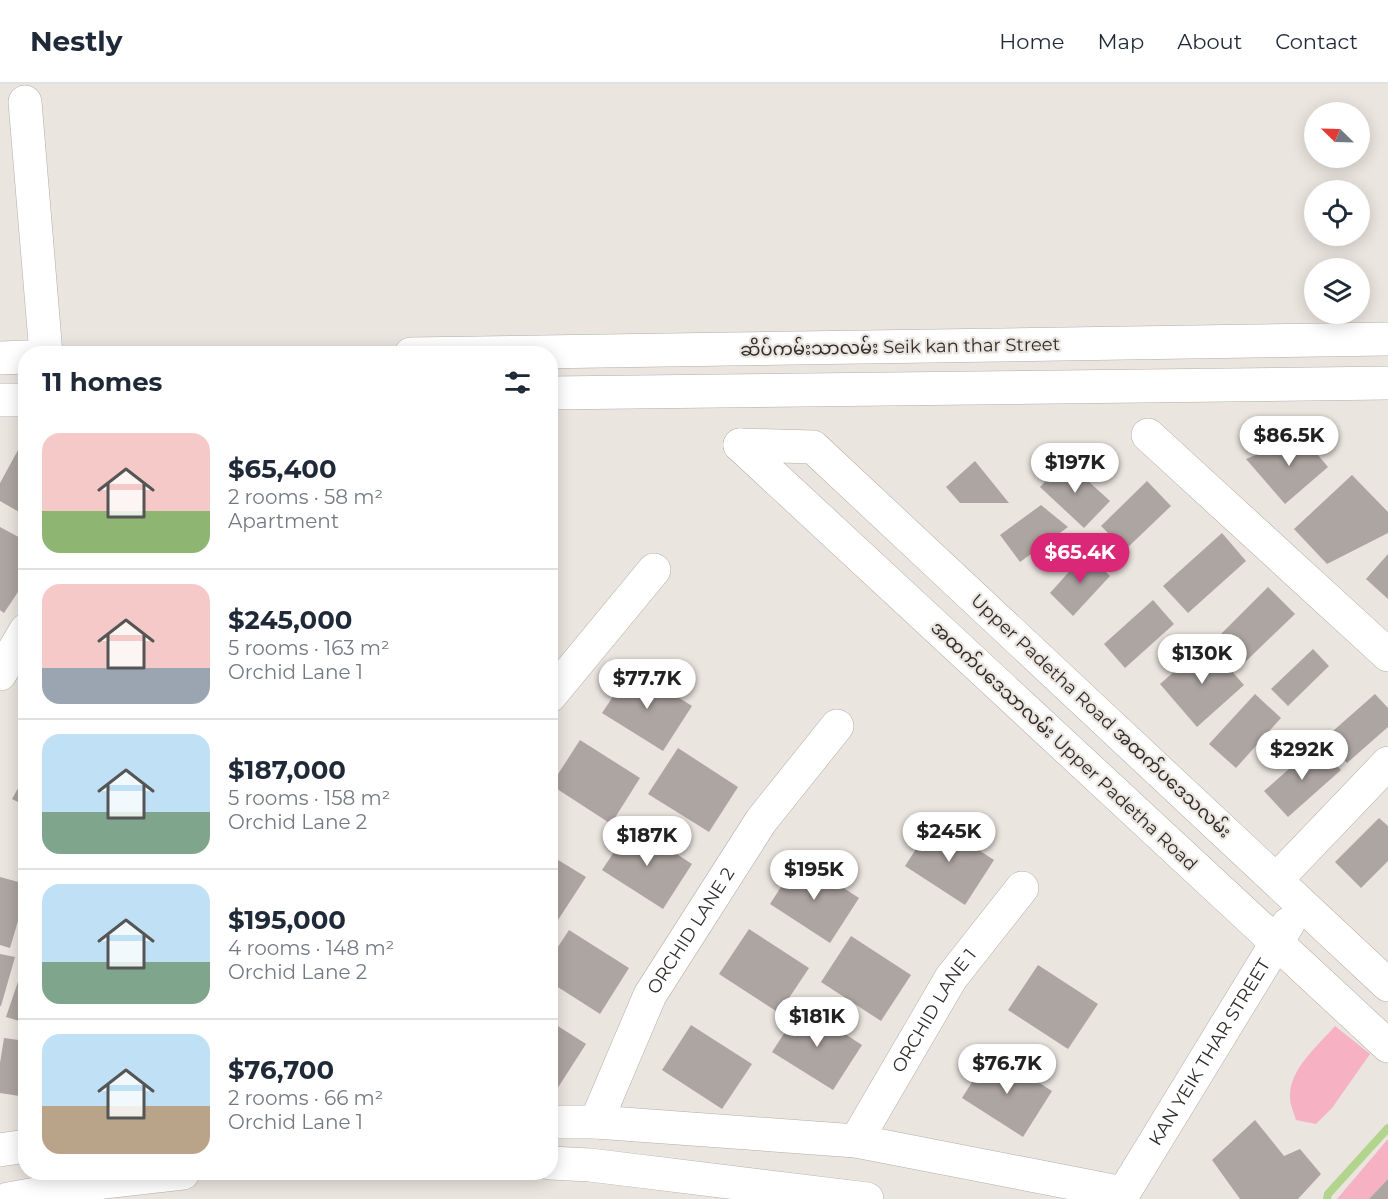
<!DOCTYPE html>
<html lang="en">
<head>
<meta charset="utf-8">
<style>
	body { margin:0; font-family:Montserrat,"Noto Sans Myanmar",sans-serif; background:#f2f2f3; color:#1f2937; height:100vh; display:flex; flex-direction:column; font-size:22px; white-space:nowrap }
	* { box-sizing:border-box; margin:0 }
	p { font-size:20px; color:#747a83 }
	.icon { flex:none; width:33px; height:33px; fill:none; stroke:currentColor; stroke-width:2; stroke-linecap:round; stroke-linejoin:round }
	.map { position:relative; flex:1; overflow:hidden }
	.details { position:absolute; left:18px; top:262px; width:540px; height:834px; display:flex; flex-direction:column; background:#fff; border-radius:24px; box-shadow:0 3px 15px #0003 }
	.details>* { flex:none }
	.needle { width:39px; rotate:293deg }
	.buttons { position:absolute; left:1304px; top:18px; display:grid; gap:12px }
	.buttons a { display:grid; place-items:center; width:66px; height:66px; border-radius:50%; background:#fff; box-shadow:0 3px 15px #0003; font-size:30px }
	.price { position:absolute; translate:-50% -51px; padding:0 14px; border-radius:21px; background:#fff; color:#222; font-size:20px; line-height:39px; filter:drop-shadow(0 2px 3px #0008) }
	.price::after { content:''; position:absolute; left:50%; top:36px; width:18px; height:14px; margin-left:-9px; background:inherit; clip-path:polygon(0 0,100% 0,50% 100%) }
	.price.selected { background:#db2777; color:#fff }
	ul { padding:0; list-style:none }
	li { display:flex; align-items:center; gap:18px; height:150px; padding:0 24px }
	li+li { border-top:2px solid #e0e1e3 }
	li span { display:grid; place-items:center; flex:none; width:168px; height:120px; border-radius:18px; color:#555 }
	li>.icon { margin-inline-start:auto }
	span .icon { width:72px; height:72px; fill:#fffc; stroke-width:1 }
	li b { font-size:26px }
	h2 { display:flex; justify-content:space-between; align-items:center; height:72px; padding:0 24px; font-size:26px }
	header { display:flex; align-items:center; gap:36px; box-sizing:border-box; height:84px; padding:0 30px; background:#fff; border-bottom:2px solid #e0e1e3 }
	header strong { font-size:28px }
	nav { display:flex; gap:33px; margin-inline-start:auto; font-size:21px }
	.map>svg:first-child { display:block }
	.green { fill:#f6b2c2 }
	.lines { fill:none; stroke-linecap:round; stroke-linejoin:round }
	.stream { stroke:#b2d48c; stroke-width:8 }
	.building { fill:#ada5a2 }
	.minor-casing { stroke:#b3ada8; stroke-width:34 }
	.minor { stroke:#fff; stroke-width:33 }
	.labels { text-anchor:middle; stroke-width:4.5; stroke-linejoin:round; paint-order:stroke }
	.street-label { font-size:18px; fill:#2f2c2a; stroke:#ebe5df }
</style>
</head>
<body>
<header>
<strong>Nestly</strong>
<nav><a>Home</a><a>Map</a><a>About</a><a>Contact</a></nav>
</header>
<div class="map">
<svg width="1388" height="1115" viewBox="0 0 1388 1115">
	<rect width="100%" height="100%" fill="#ebe5df"/>
	<g class="green">
		<path d="M1335,942l35,28 -38,54 -16,16 -20,-4c-2,-7 -6,-15 -6,-23 -1,-28 28,-51 45,-71z"/>
		<polygon points="1388,1055 1388,1095 1369,1115 1337,1115"/>
	</g>
	<g class="lines">
		<polyline class="stream" points="1327,1115 1328,1110 1388,1044"/>
	</g>
	<g class="building">
		<polygon points="1302,352 1328,383 1285,420 1246,375"/>
		<polygon points="18,366 26,370 26,432 0,417 0,399"/>
		<polygon points="1065,376 1110,417 1084,444 1040,403"/>
		<polygon points="975,377 1009,419 960,419 946,403"/>
		<polygon points="1352,391 1388,428 1388,449 1327,480 1294,445"/>
		<polygon points="1147,397 1171,422 1125,466 1101,442"/>
		<polygon points="1041,421 1068,443 1020,478 1000,451"/>
		<polygon points="0,443 26,457 26,496 4,529 0,526"/>
		<polygon points="1222,449 1246,477 1188,529 1163,502"/>
		<polygon points="1086,469 1110,492 1073,532 1050,509"/>
		<polygon points="1388,470 1388,515 1366,495"/>
		<polygon points="1268,503 1295,530 1243,580 1217,554"/>
		<polygon points="1153,516 1174,540 1125,584 1104,560"/>
		<polygon points="1207,559 1244,601 1197,643 1160,600"/>
		<polygon points="1313,565 1329,582 1288,622 1271,605"/>
		<polygon points="632,584 692,622 663,667 602,629"/>
		<polygon points="1255,610 1281,634 1236,684 1209,660"/>
		<polygon points="1375,610 1388,624 1388,643 1347,679 1325,654"/>
		<polygon points="580,656 640,694 611,740 551,701"/>
		<polygon points="1316,661 1341,686 1288,733 1264,707"/>
		<polygon points="678,664 738,703 709,748 648,710"/>
		<polygon points="26,690 26,722 12,715"/>
		<polygon points="1379,734 1388,742 1388,777 1361,804 1335,778"/>
		<polygon points="934,737 994,776 965,821 905,782"/>
		<polygon points="632,741 692,780 663,825 602,786"/>
		<polygon points="550,771 586,793 556,839 550,835"/>
		<polygon points="799,775 859,814 830,859 770,820"/>
		<polygon points="0,793 26,800 26,810 10,864 0,861"/>
		<polygon points="749,845 809,884 779,929 719,890"/>
		<polygon points="569,846 629,884 600,930 550,898 550,875"/>
		<polygon points="851,852 911,891 881,937 821,898"/>
		<polygon points="0,870 15,873 1,922 0,922"/>
		<polygon points="25,877 26,877 26,939 6,933"/>
		<polygon points="1038,881 1098,920 1068,965 1008,926"/>
		<polygon points="802,922 862,961 833,1006 772,968"/>
		<polygon points="550,937 586,960 557,1005 550,1001"/>
		<polygon points="691,941 752,980 722,1025 662,986"/>
		<polygon points="4,954 26,957 26,1013 0,1009 0,979"/>
		<polygon points="991,968 1052,1007 1023,1053 962,1014"/>
		<polygon points="1255,1036 1284,1072 1300,1065 1321,1090 1298,1115 1240,1115 1212,1076"/>
		<polygon points="1388,1095 1388,1115 1369,1115"/>
	</g>
	<g class="lines">
		<g class="minor-casing">
			<g id="minor">
				<polyline points="25,18 46,270"/>
				<polyline points="411,270 1388,255"/>
				<polyline points="0,274 26,273"/>
				<polyline points="550,309 1388,299"/>
				<polyline points="0,316 26,316"/>
				<polyline points="1148,351 1388,571"/>
				<polyline points="740,361 1388,962"/>
				<polyline points="740,361 813,363 1388,901"/>
				<polyline points="0,590 26,546"/>
				<polyline points="550,612 654,486"/>
				<polyline points="1276,796 1388,679"/>
				<polyline points="550,1038 596,1038 856,1057 1123,1109"/>
				<path id="s1" d="M596,1038l54,-127 111,-174 76,-95"/>
				<path id="s2" d="M856,1057l95,-163 71,-90"/>
				<polyline points="0,1066 26,1062"/>
				<polyline points="550,1079 590,1081 867,1115"/>
				<polyline points="8,1115 104,1098 183,1089"/>
				<path id="s3" d="M1120,1115l168,-275"/>
			</g>
		</g>
		<use href="#minor" class="minor"/>
	</g>
	<g class="labels">
		<g class="street-label">
			<text transform="translate(900 263) rotate(-1)" y="6">ဆိပ်ကမ်းသာလမ်း Seik kan thar Street</text>
			<text transform="translate(1101 632) rotate(43)" y="6">Upper Padetha Road အထက်ပဒေသလမ်း</text>
			<text transform="translate(1064 662) rotate(43)" y="6">အထက်ပဒေသာလမ်း Upper Padetha Road</text>
			<text dy="6" stroke="none"><textPath href="#s1" startOffset="214">ORCHID LANE 2</textPath></text>
			<text dy="6" stroke="none"><textPath href="#s2" startOffset="152">ORCHID LANE 1</textPath></text>
			<text dy="6" stroke="none"><textPath href="#s3" startOffset="172">KAN YEIK THAR STREET</textPath></text>
		</g>
	</g>
</svg>
<div class="buttons">
<a><svg class="needle" viewBox="-14 -14 28 28"><path d="M0-13l5 13h-10z" fill="#e53935"/><path d="M0 13l5-13h-10z" fill="#747a83"/></svg></a>
<a><svg class="icon" aria-label="locate" viewBox="0 0 24 24"><circle cx="12" cy="12" r="6"/><path d="M12 2v4M12 18v4M2 12h4M18 12h4"/></svg></a>
<a><svg class="icon" aria-label="layers" viewBox="0 0 24 24"><path d="M12 4l9 5-9 5-9-5zM3 14l9 5 9-5"/></svg></a>
</div>
<b class="price" style="left:1289px;top:383px">$86.5K</b>
<b class="price" style="left:1075px;top:410px">$197K</b>
<b class="price selected" style="left:1080px;top:500px">$65.4K</b>
<b class="price" style="left:1202px;top:601px">$130K</b>
<b class="price" style="left:647px;top:626px">$77.7K</b>
<b class="price" style="left:1302px;top:697px">$292K</b>
<b class="price" style="left:949px;top:779px">$245K</b>
<b class="price" style="left:647px;top:783px">$187K</b>
<b class="price" style="left:814px;top:817px">$195K</b>
<b class="price" style="left:817px;top:964px">$181K</b>
<b class="price" style="left:1007px;top:1011px">$76.7K</b>
<section class="details">
<h2>11 homes<svg class="icon" aria-label="filters" viewBox="0 0 24 24"><path d="M4 7h16M4 17h16"/><circle cx="9" cy="7" r="2"/><circle cx="15" cy="17" r="2"/></svg></h2>
<ul>
<li><span style="background:linear-gradient(#f6c9c9 65%,#8fb573 0)"><svg class="icon" aria-label="home" viewBox="0 0 24 24"><path d="M3 11l9-7 9 7M6 9v11h12V9"/></svg></span><div><b>$65,400</b><p>2 rooms · 58 m²</p><p>Apartment</p></div></li>
<li><span style="background:linear-gradient(#f6c9c9 70%,#9aa5b1 0)"><svg class="icon" aria-label="home" viewBox="0 0 24 24"><path d="M3 11l9-7 9 7M6 9v11h12V9"/></svg></span><div><b>$245,000</b><p>5 rooms · 163 m²</p><p>Orchid Lane 1</p></div></li>
<li><span style="background:linear-gradient(#bfe0f5 65%,#7fa58c 0)"><svg class="icon" aria-label="home" viewBox="0 0 24 24"><path d="M3 11l9-7 9 7M6 9v11h12V9"/></svg></span><div><b>$187,000</b><p>5 rooms · 158 m²</p><p>Orchid Lane 2</p></div></li>
<li><span style="background:linear-gradient(#bfe0f5 65%,#7fa58c 0)"><svg class="icon" aria-label="home" viewBox="0 0 24 24"><path d="M3 11l9-7 9 7M6 9v11h12V9"/></svg></span><div><b>$195,000</b><p>4 rooms · 148 m²</p><p>Orchid Lane 2</p></div></li>
<li><span style="background:linear-gradient(#bfe0f5 60%,#b9a48a 0)"><svg class="icon" aria-label="home" viewBox="0 0 24 24"><path d="M3 11l9-7 9 7M6 9v11h12V9"/></svg></span><div><b>$76,700</b><p>2 rooms · 66 m²</p><p>Orchid Lane 1</p></div></li>
</ul>
</section>
</div>
</body>
</html>
